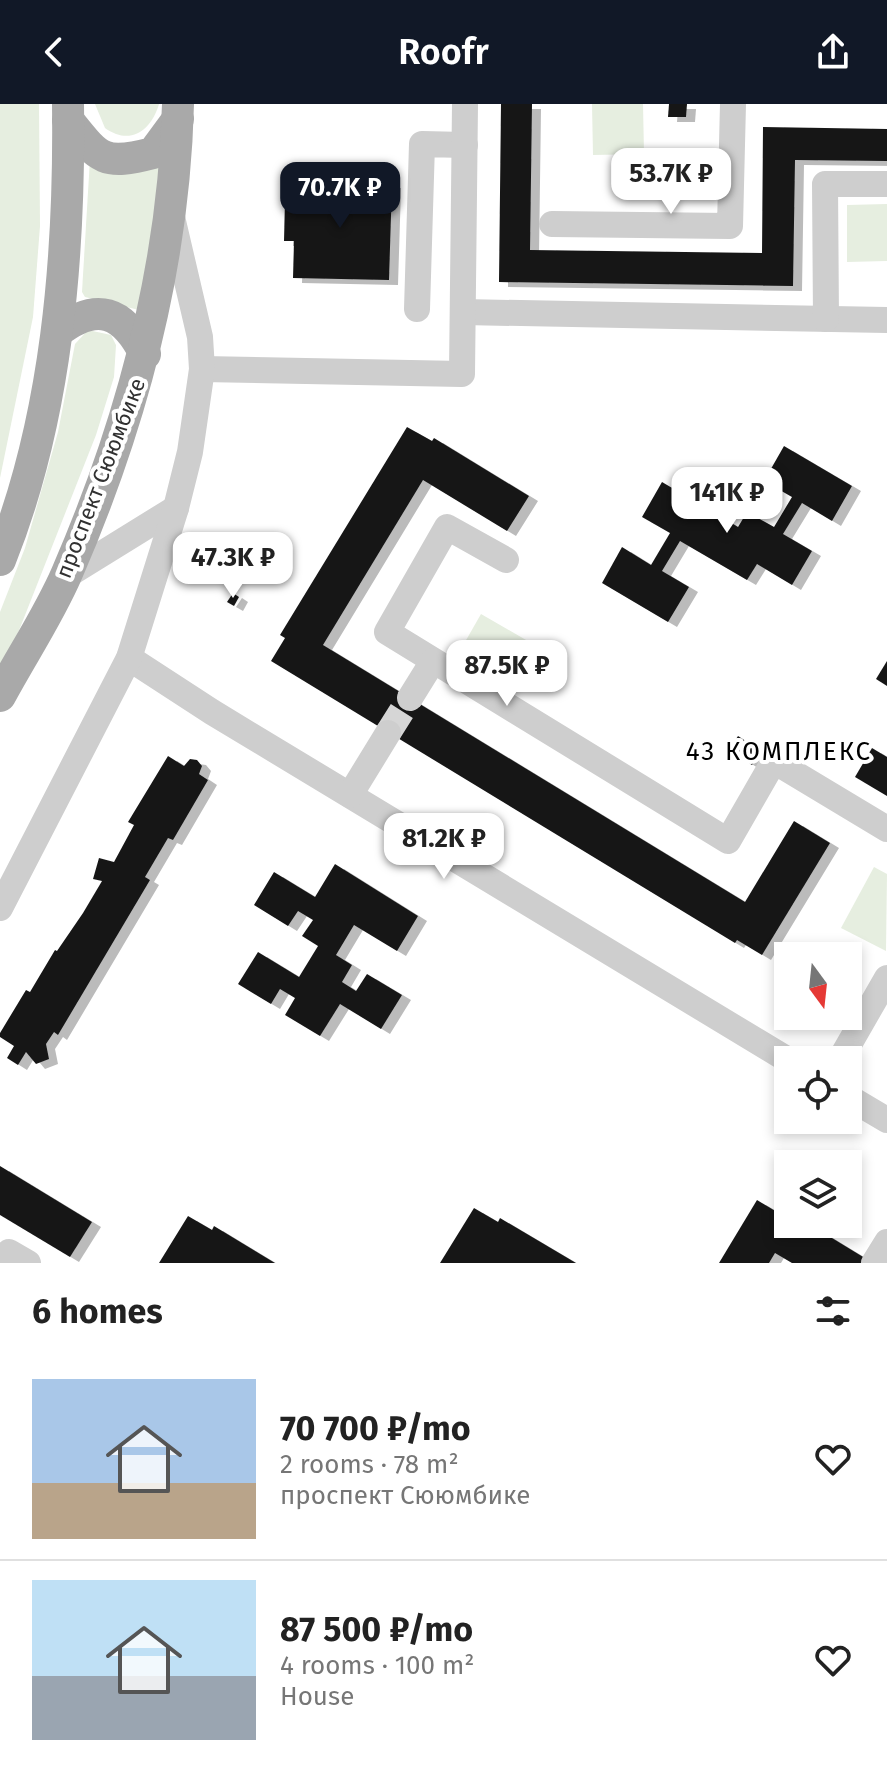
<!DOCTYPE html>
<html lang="en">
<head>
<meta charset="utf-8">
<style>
	body { margin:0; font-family:"Fira Sans",sans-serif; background:#f6f6f6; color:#222; height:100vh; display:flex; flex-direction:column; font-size:30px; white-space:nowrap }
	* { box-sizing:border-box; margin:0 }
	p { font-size:26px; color:#767676 }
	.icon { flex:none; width:44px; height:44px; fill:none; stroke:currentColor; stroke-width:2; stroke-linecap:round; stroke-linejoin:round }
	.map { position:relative; height:1159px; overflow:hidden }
	.details { display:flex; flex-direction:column; background:#fff; flex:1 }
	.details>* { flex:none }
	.needle { width:52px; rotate:165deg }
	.buttons { position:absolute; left:774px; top:838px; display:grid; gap:16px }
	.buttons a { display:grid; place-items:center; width:88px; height:88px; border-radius:0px; background:#fff; box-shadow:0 4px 12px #0003; font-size:40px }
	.price { position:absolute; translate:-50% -68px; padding:0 18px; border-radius:16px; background:#fff; color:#222; font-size:26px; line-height:52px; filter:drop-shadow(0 2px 4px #0008) }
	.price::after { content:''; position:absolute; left:50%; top:48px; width:24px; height:18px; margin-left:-12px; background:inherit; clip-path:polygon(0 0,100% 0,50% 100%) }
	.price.on { background:#111827; color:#fff }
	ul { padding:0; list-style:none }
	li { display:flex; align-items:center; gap:24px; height:200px; padding:0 32px }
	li+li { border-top:2px solid #e0e0e0 }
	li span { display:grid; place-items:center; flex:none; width:224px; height:160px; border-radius:0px; color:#555 }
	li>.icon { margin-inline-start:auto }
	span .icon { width:96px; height:96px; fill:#fffc; stroke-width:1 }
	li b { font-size:34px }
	h2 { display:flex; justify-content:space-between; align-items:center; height:96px; padding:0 32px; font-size:34px }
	header { display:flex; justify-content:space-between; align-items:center; height:104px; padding:0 32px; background:#111827; color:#fff; font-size:36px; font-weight:600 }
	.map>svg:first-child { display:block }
	.green { fill:#e6eee0 }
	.building { fill:#181818; filter:url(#shadow) }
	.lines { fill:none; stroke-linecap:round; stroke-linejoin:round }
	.minor-tunnel { stroke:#d6d6d6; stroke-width:26; stroke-dasharray:26 13; stroke-linecap:butt }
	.minor { stroke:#cecece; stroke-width:26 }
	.major { stroke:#a9a9a9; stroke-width:32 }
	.labels { text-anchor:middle; stroke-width:8; stroke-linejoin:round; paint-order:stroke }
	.street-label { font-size:22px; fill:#313131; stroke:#fff }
	.quarter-label { font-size:26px; letter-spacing:2px; fill:#000; stroke:#fff }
</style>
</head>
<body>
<header><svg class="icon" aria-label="back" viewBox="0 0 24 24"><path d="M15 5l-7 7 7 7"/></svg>Roofr<svg class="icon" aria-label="share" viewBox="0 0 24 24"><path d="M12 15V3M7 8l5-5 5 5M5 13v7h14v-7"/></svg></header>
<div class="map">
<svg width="887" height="1159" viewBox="0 0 887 1159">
	<defs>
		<filter id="shadow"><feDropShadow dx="9" dy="5" stdDeviation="0" flood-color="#0004"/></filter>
	</defs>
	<rect width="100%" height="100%" fill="#fff"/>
	<g class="green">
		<polygon points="0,0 39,0 40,122 33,213 0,374"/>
		<path d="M95,0h64c-8,27 -29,42 -54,24z"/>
		<polygon points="592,0 643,0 644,50 593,51"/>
		<polygon points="90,55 163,63 139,206 85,193 82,188"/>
		<polygon points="887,100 887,157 847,158 847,101"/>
		<polygon points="88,226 111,231 116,241 114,273 96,331 18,529 0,562 0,508 25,444 58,328 75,240"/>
		<polygon points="481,510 545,547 529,574 465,538"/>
		<polygon points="874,763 887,770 886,847 841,824"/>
	</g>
	<g class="building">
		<polygon points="501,0 532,0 530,146 762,149 763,23 887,25 887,57 795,56 793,182 499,178"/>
		<polygon points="669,0 687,0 686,13 668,13"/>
		<polygon points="295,77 392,79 389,176 293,174 294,137 284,137 285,95 295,95"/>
		<polygon points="407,323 432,337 434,334 529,392 507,427 423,376 323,541 745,798 794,717 830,739 762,851 737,836 735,839 271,557 285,534 280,531"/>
		<polygon points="784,342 852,382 832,417 802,399 783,430 812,447 792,481 757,460 747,476 680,437 662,467 689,483 668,518 602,479 622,443 651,461 670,429 642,413 662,378 738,423 747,408 774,423 792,393 764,377"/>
		<polygon points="233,489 239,493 234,502 227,498"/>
		<polygon points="887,557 887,582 876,575"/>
		<polygon points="738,632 761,647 752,661 729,646"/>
		<polygon points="872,644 887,653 887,692 855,673"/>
		<polygon points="168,652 184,662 190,655 197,656 202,662 199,670 208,676 173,736 168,734 145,773 150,776 58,931 54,928 46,940 49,955 36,960 26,948 18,961 7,954 14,942 0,933 0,929 26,886 30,888 55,846 57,847 83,809 102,777 93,775 99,754 114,758 134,721 128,718"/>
		<polygon points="335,760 418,812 397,847 354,821 336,851 352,861 342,878 356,887 367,870 402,891 381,925 340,900 320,932 285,911 295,894 280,885 271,900 238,880 258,848 299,873 318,842 302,832 313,816 298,807 288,822 254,801 274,768 315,793"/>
		<polygon points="0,1062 92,1118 70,1153 0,1111"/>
		<polygon points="757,1096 782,1111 785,1106 788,1107 788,1120 809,1120 873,1159 792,1159 775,1149 769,1159 719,1159"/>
		<polygon points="474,1104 498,1118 500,1114 576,1159 440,1159"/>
		<polygon points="188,1112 212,1126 214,1122 275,1159 159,1159"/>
	</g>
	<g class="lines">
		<polyline class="minor-tunnel" points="388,629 410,594"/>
		<g class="minor">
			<polyline points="552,120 730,122 733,0"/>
			<polyline points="417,205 422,40 465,41"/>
			<polyline points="463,208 887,216"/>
			<polyline points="826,215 825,80 887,80"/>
			<polyline points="202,265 462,270 465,0"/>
			<polyline points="506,456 447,423 387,528 728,737 774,657 887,725"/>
			<polyline points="66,472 176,404"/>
			<polyline points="129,554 212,608 788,956"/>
			<polyline points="410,594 433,557"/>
			<polyline points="350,691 388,629"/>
			<polyline points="0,804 129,554 176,404 190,348 202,265 200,233 172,113"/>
			<polyline points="840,956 887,874"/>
			<polyline points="848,993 887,1016"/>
			<polyline points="2,1159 9,1148 28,1159"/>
			<polyline points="874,1159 887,1138"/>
		</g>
		<g class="major">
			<path d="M68,16c31,39 35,46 85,33l25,-34"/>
			<path d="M57,228c40,-31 66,-21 88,22"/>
			<path d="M0,456c57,-142 70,-304 68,-456"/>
			<path d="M0,592c22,-41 49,-81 67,-123 65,-150 107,-305 111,-469"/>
		</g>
	</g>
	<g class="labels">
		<g class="street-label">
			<text transform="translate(100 374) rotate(-69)" y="8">проспект Сююмбике</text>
		</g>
		<g class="quarter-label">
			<text x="779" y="656">43 КОМПЛЕКС</text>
		</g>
	</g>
</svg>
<div class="buttons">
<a><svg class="needle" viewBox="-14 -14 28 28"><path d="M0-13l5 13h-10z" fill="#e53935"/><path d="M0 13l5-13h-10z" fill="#767676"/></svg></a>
<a><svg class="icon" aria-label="locate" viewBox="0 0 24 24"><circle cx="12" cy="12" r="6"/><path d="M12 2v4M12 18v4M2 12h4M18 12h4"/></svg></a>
<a><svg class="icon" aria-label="layers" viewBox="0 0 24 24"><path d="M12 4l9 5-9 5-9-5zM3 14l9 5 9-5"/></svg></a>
</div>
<b class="price" style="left:671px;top:112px">53.7K ₽</b>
<b class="price on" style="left:340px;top:126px">70.7K ₽</b>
<b class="price" style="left:727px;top:431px">141K ₽</b>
<b class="price" style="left:233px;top:496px">47.3K ₽</b>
<b class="price" style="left:507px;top:604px">87.5K ₽</b>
<b class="price" style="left:444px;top:777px">81.2K ₽</b>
</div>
<section class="details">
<h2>6 homes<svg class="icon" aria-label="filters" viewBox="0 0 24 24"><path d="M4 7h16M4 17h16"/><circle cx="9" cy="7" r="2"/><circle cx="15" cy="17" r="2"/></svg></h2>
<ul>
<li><span style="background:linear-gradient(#a9c7e8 65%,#b9a48a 0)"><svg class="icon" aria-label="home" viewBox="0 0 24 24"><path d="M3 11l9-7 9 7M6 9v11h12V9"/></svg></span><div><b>70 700 ₽/mo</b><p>2 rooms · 78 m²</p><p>проспект Сююмбике</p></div><svg class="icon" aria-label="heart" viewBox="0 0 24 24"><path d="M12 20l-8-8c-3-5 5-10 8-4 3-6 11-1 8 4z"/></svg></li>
<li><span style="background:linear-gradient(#bfe0f5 60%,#9aa5b1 0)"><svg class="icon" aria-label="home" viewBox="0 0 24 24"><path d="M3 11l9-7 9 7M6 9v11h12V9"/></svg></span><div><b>87 500 ₽/mo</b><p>4 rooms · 100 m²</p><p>House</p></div><svg class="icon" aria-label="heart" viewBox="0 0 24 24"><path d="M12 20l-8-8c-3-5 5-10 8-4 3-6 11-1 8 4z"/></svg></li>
</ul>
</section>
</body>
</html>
